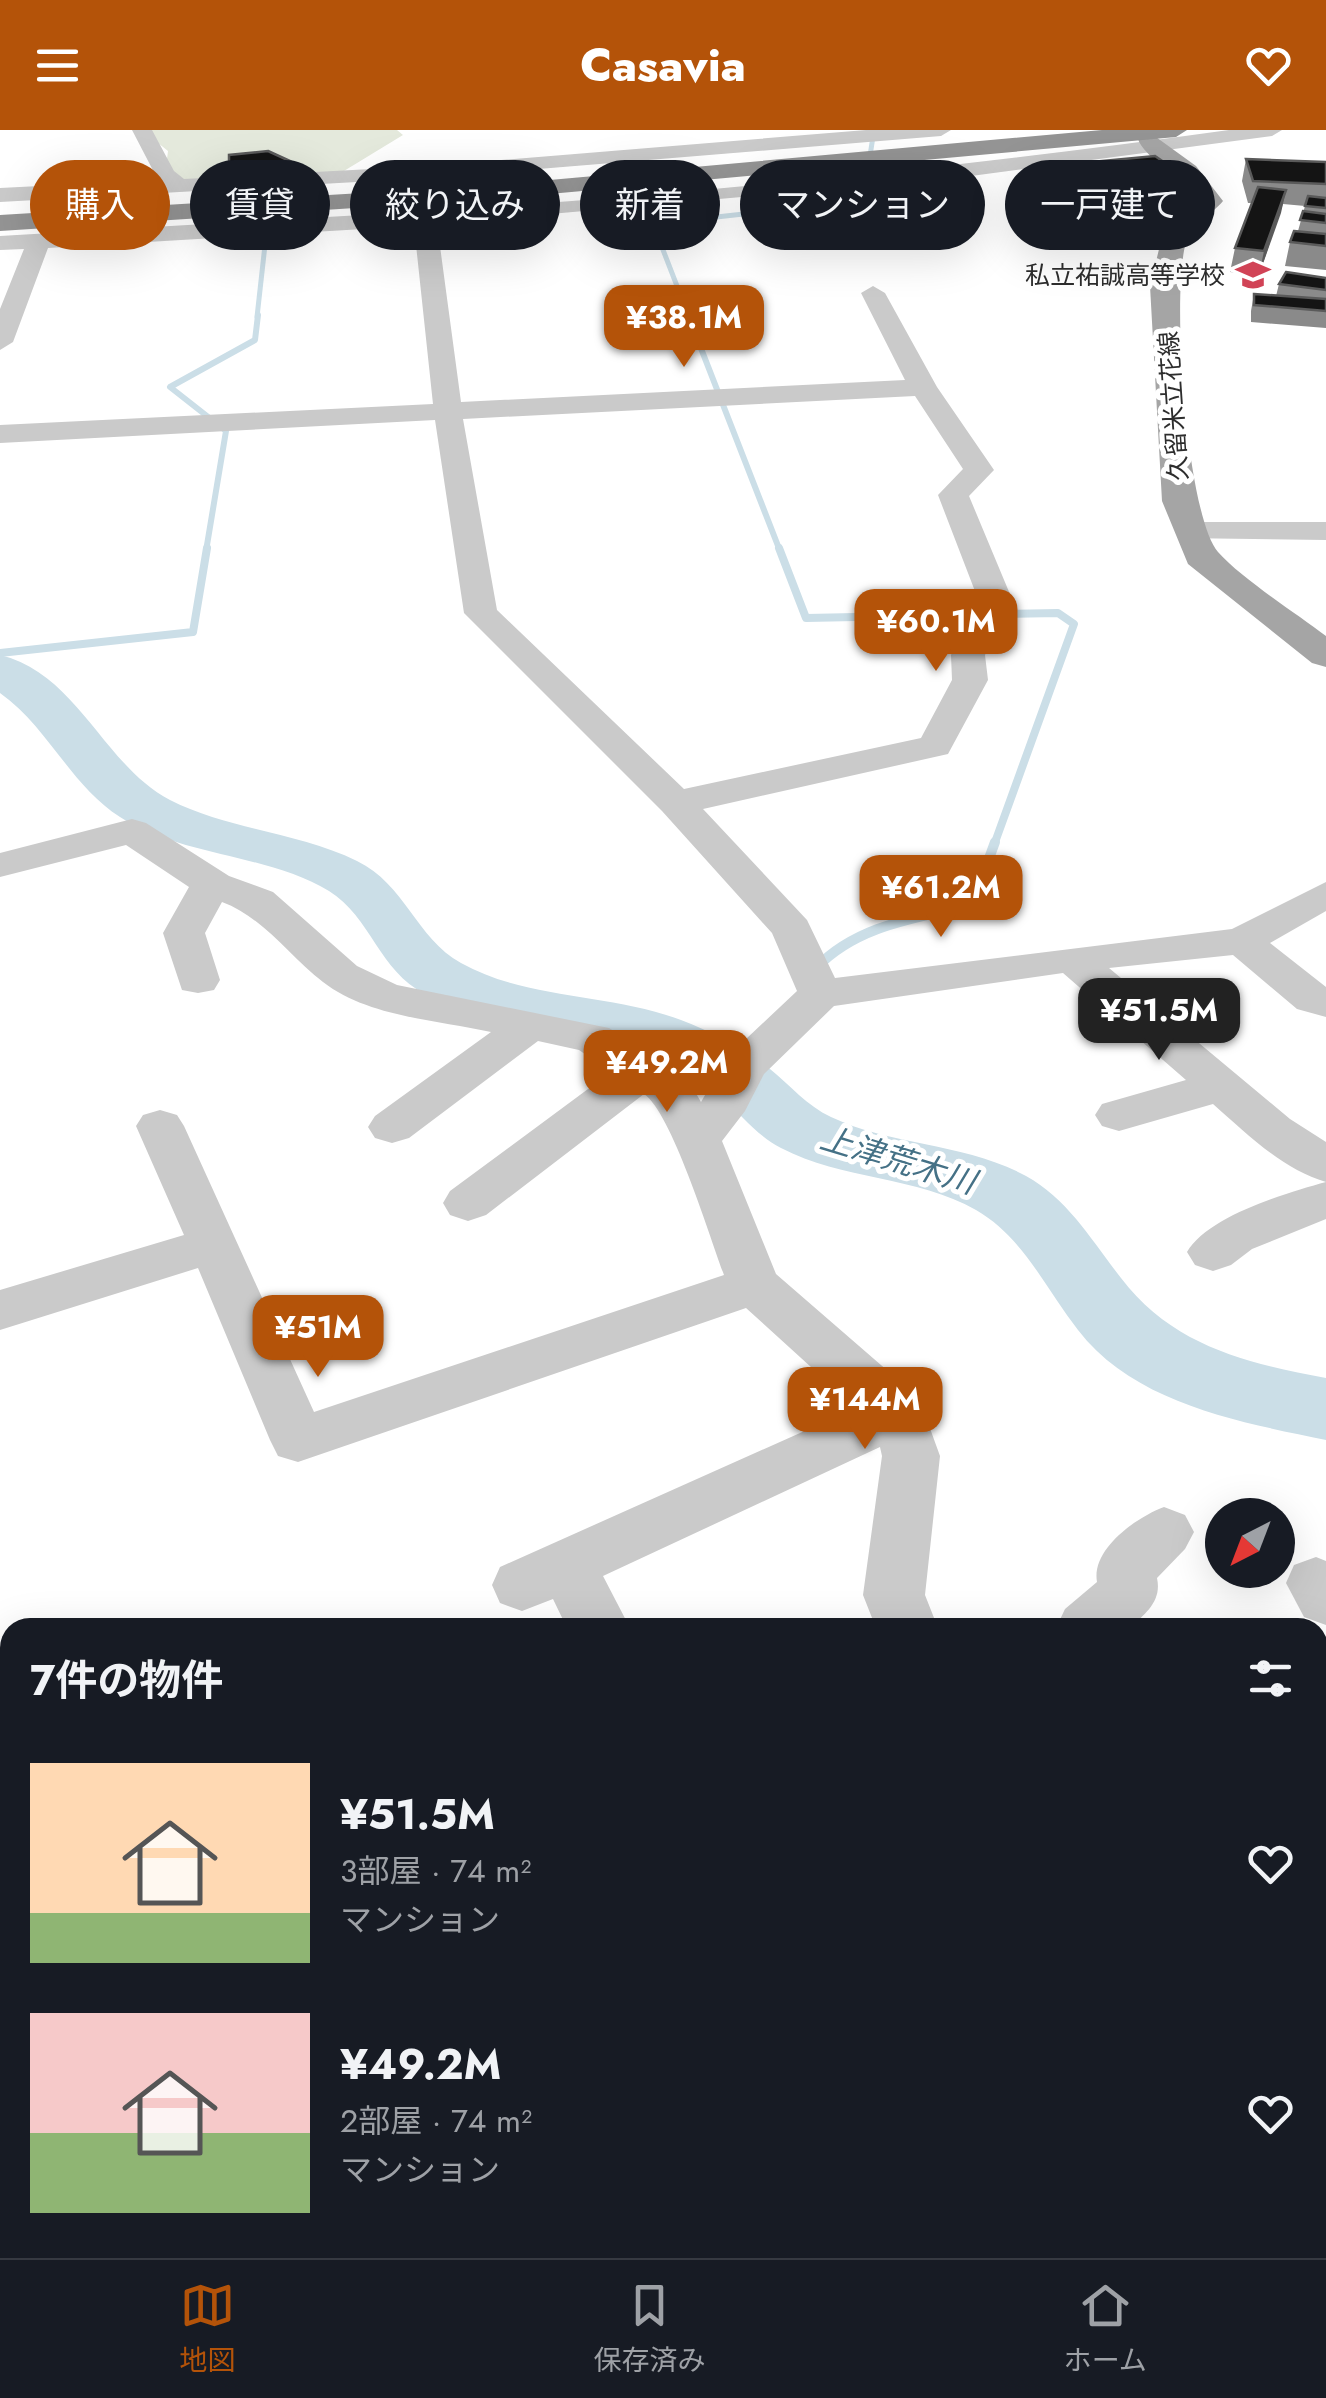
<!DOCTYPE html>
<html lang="ja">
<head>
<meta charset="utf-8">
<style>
	body { margin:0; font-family:Jost,"Noto Sans JP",sans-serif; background:#20242c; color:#f1f3f6; height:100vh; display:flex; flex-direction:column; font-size:38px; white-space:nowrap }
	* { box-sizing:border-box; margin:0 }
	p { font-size:32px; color:#9ea1a6 }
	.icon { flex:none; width:55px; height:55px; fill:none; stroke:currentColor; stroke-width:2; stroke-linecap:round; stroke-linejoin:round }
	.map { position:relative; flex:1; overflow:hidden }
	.panel { position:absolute; left:0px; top:1488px; width:1328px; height:642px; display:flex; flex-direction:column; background:#171b24; border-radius:30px 30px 0 0; box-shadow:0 10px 40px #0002 }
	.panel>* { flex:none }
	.banner { position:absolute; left:30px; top:30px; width:1268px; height:90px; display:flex; gap:20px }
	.needle { width:65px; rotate:222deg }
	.tools { position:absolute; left:1205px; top:1368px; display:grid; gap:20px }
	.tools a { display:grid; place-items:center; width:90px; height:90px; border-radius:50%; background:#171b24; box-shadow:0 10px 40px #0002; font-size:50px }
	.price { position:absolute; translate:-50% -85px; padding:0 22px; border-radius:20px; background:#b45309; color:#fff; font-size:32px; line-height:65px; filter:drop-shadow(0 2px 5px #0008) }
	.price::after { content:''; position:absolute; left:50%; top:60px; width:30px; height:22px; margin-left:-15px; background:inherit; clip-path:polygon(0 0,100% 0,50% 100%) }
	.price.current { background:#222; color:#fff }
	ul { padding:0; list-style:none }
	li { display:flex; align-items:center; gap:30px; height:250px; padding:0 30px }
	li span { display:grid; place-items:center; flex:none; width:280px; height:200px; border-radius:0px; color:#555 }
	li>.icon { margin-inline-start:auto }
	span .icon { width:120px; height:120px; fill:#fffc; stroke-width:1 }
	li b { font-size:42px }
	h2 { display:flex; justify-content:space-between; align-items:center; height:120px; padding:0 30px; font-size:42px }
	.tag { padding:0 35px; border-radius:45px; background:#171b24; box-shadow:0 10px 40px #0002; font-size:35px; line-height:90px }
	.tag.current { background:#b45309; color:#fff }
	header { display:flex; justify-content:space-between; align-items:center; height:130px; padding:0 30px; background:#b45309; color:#fff; font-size:45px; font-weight:800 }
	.dock { display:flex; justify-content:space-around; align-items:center; height:140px; border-top:2px solid #363941; background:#171b24; font-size:28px; color:#9ea1a6 }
	.dock a { display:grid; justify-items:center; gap:5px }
	.dock .current { color:#b45309 }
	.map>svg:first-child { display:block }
	.green { fill:#e4e9dc }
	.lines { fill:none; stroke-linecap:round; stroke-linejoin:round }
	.stream-far3 { stroke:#cbdee7; stroke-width:5 }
	.stream-far2 { stroke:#cbdee7; stroke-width:6 }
	.stream-far1 { stroke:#cbdee7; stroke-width:8 }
	.stream { stroke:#cbdee7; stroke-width:10 }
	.river { fill:#cbdee7; fill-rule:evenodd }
	.minor-tunnel { stroke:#d5d5d5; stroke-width:22; stroke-dasharray:22 11; stroke-linecap:butt }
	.minor { fill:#cacaca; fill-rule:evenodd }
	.major { fill:#a5a5a5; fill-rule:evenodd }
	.highway { fill:#949494; fill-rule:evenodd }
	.wall { fill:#8a8a8a }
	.shaded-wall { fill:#5a5a5a }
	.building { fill:#141414; stroke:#5a5a5a; stroke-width:2.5 }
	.labels { text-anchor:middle; stroke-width:10; stroke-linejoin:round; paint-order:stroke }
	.far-poi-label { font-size:25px; fill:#2d2d2d; stroke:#fff; text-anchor:end }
	.far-street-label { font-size:25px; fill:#2d2d2d; stroke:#fff }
	.water-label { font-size:32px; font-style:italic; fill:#457186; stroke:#fff }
</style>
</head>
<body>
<header><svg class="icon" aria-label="menu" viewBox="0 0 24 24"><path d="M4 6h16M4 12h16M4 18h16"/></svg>Casavia<svg class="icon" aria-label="heart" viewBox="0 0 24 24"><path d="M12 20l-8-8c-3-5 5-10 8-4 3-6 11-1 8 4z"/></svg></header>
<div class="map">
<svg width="1326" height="2128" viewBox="0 0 1326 2128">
	<rect width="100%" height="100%" fill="#fff"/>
	<polygon class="green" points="142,0 397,0 403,5 339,44 180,56 165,45 168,21"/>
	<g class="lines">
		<g class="stream-far3">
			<polyline points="257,187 265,115"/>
			<polyline points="689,187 653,94 863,71 874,0"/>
		</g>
		<g class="stream-far2">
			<polyline points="688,185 780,421"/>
			<polyline points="206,421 226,301 170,257 255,210 258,185"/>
		</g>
		<g class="stream-far1">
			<polyline points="779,418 806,488 1058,483 1074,494 994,715"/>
			<polyline points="0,523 193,502 207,418"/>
		</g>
		<path class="stream" d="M816,838c41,-43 100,-50 156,-63l23,-63"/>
		<path class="river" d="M0,525c78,19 103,110 170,145 59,30 128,32 187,61 48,23 59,77 104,102 66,37 149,30 220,57 31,12 63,28 89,49 20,16 37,37 61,48 61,29 135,26 195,59 42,23 66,65 95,102 52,68 125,85 205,100v62c-86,-18 -191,-36 -248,-110 -32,-41 -55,-93 -102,-120 -59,-34 -134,-30 -195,-62 -24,-12 -40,-34 -60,-51 -28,-23 -63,-41 -97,-53 -65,-23 -136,-19 -199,-50 -46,-23 -54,-77 -96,-103 -64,-38 -146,-34 -209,-74 -49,-31 -72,-90 -120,-124z"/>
		<polyline class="minor-tunnel" points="424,82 432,49"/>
		<g class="minor">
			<polygon points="132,0 152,0 174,41 184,49 428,36 866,0 951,0 941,6 428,48 0,72 0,58 158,50"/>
			<path d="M1229,0h53l-10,6 -316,42 -519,46 24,178 444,-22 -44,-87 12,-7 12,7 52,94 57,83 -25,26 43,103 -27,56 3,25 -40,74 -245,55 104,111 28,58 397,-49 94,-47v29l-56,32 56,44v30l-29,-8 -64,-54 -124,13 181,151 36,23v77l-74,30 -21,16 -18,6 -18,-6 -8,-13c21,-36 99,-59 139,-70 -43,-12 -80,-49 -113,-78l-94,27 -17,-5 -7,-11 7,-11 84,-24 -123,-107 -229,33 -70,68 -19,37 -23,30 54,133 143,124 21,58 -15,139 13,33h-62l-13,-33 19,-139 -2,-9 -277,129 27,52h-63l-14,-29 -31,12 -22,-8 -8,-18 8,-18 356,-159 -110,-100 -448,154 -20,-6 -8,-16 -72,-172 -198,62v-40l184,-55 -48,-109 7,-11 17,-5 17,5 7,11 130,286 410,-137c-14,-37 -52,-162 -80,-181l-158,121 -18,6 -18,-6 -7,-12 7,-12 161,-119 -32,-22 -41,-9 -129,97 -17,5 -17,-5 -7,-11 7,-11 116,-84c-54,-12 -123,-15 -168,-50 -34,-26 -60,-65 -101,-80l-17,31 15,47 -6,10 -16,3 -16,-3 -19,-57 26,-46 -63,-42 -126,32v-24l132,-34 14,4 83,53 44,16 84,74 40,19 212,43 78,50 14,24 27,-46 69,-65 -25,-58 -110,-122 -198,-198 -29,-193 -435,23v-18l433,-21 -19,-178 -366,22 -35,94 -13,8v-41l24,-60 -24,1v-14l413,-24 11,-7 11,6c265,-18 530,-44 794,-81zM915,266l48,73 -25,26 40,104 -27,56 1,25 -31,58 -237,51 -187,-179 -34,-191z"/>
			<polygon points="1191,392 1326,392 1326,410 1180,408 1175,401"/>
			<path d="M1164,1377l21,8 9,17 -9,17 -28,29c5,23 -11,35 -27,50h-74l9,-19 32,-27c-6,-33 40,-65 67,-75z"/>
			<polygon points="1316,1427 1326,1431 1326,1495 1304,1487 1286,1453 1294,1435"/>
			<polygon points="0,1564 10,1568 10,1655 0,1651"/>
			<polygon points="10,1667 10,1731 0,1735 0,1671"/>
			<polygon points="1326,1808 1326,1880 1318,1882 1318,1810"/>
			<polygon points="1318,2115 1323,2128 1238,2128 1234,2120 1318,2120"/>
			<polygon points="280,2120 360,2120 363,2128 283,2128"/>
			<polygon points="653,2120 733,2120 736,2128 656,2128"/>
			<polygon points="1065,2120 1154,2120 1150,2128 1062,2128"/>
		</g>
		<path class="major" d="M1149,2l47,34 27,35c-11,14 -29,19 -36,38 -17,46 -1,276 31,313 24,27 78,61 108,84v31l-14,-4 -124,-99 -26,-63 -12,-215 12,-49 19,-27 16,-11c-16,-21 -54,-43 -59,-60z"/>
		<polygon class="highway" points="1102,0 1187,0 1176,7 495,69 0,101 0,85 495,55"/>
	</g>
	<g class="wall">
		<polygon points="1246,29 1326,32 1326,140 1285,136 1290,112 1298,101 1305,76 1283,74 1259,145 1230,142 1235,118 1252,73 1248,73 1242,51"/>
		<polygon points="292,32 294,47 231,50 229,35"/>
		<polygon points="1071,34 1168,35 1164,57 1137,59 1139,61 1136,83 1103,85 1068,56"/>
		<polygon points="1326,148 1326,198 1251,192 1251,181 1254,164 1276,166 1279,154"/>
	</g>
	<g class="shaded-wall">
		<polygon points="1168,35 1164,57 1108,61 1111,39"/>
		<polygon points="1286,60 1281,83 1259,145 1264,121"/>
		<polygon points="1326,2038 1326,2052 1318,2054 1318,2041"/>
	</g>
	<g class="building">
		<polygon points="268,21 292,32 229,35 229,25"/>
		<polygon points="1155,26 1168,35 1111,39 1139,61 1106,63 1071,34"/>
		<polygon points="1246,29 1326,32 1326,54 1253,51"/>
		<polygon points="1258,57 1286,60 1264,121 1235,118"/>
		<polygon points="1308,66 1326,68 1326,78 1305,76"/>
		<polygon points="1303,81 1326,84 1326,93 1300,90"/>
		<polygon points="1294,101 1326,104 1326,116 1290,112"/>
		<polygon points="1286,142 1326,148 1326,160 1279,154"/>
		<polygon points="1254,164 1326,169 1326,181 1254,175"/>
		<polygon points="1318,1981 1326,2002 1326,2038 1318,2041"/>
	</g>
	<defs>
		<g id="school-bare" transform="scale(2.7)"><path d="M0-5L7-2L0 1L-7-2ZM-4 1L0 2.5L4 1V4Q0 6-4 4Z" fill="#d14356" stroke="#fff" stroke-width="2.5" paint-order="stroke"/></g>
	</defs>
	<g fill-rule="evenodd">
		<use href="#school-bare" x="1253" y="145"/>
	</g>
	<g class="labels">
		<g class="far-poi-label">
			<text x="1225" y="154">私立祐誠高等学校</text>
		</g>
		<g class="far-street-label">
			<text transform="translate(1173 276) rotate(-94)" y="9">久留米立花線</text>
		</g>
		<g class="water-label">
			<text transform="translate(898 1030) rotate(17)" y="11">上津荒木川</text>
		</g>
	</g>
</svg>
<div class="tools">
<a><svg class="needle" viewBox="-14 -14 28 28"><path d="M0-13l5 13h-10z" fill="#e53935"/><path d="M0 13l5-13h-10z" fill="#9ea1a6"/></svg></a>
</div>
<b class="price" style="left:684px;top:240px">¥38.1M</b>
<b class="price" style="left:936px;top:544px">¥60.1M</b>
<b class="price" style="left:941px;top:810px">¥61.2M</b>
<b class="price current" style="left:1159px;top:933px">¥51.5M</b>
<b class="price" style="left:667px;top:985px">¥49.2M</b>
<b class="price" style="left:318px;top:1250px">¥51M</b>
<b class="price" style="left:865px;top:1322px">¥144M</b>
<div class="banner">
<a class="tag current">購入</a>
<a class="tag">賃貸</a>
<a class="tag">絞り込み</a>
<a class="tag">新着</a>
<a class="tag">マンション</a>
<a class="tag">一戸建て</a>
</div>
<section class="panel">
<h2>7件の物件<svg class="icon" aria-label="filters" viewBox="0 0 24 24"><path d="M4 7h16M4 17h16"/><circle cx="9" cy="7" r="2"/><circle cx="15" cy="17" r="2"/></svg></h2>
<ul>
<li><span style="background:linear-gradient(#ffd9b3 75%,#8fb573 0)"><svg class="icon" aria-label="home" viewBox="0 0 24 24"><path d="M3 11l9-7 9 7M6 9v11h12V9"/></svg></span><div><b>¥51.5M</b><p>3部屋 · 74 m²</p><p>マンション</p></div><svg class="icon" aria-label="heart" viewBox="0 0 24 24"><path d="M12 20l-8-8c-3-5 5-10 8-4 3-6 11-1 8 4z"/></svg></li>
<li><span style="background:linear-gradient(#f6c9c9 60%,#8fb573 0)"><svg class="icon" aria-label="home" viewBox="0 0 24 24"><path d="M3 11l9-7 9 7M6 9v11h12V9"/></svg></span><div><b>¥49.2M</b><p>2部屋 · 74 m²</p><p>マンション</p></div><svg class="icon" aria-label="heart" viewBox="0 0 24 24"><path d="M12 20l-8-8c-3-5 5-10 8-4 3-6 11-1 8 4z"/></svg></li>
</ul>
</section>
</div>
<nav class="dock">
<a class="current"><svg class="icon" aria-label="map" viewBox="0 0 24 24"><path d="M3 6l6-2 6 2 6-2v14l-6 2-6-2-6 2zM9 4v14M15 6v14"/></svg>地図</a>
<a><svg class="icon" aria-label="saved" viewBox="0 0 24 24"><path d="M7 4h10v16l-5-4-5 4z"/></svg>保存済み</a>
<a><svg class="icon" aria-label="home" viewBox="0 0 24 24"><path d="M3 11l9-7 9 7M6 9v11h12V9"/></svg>ホーム</a>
</nav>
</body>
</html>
